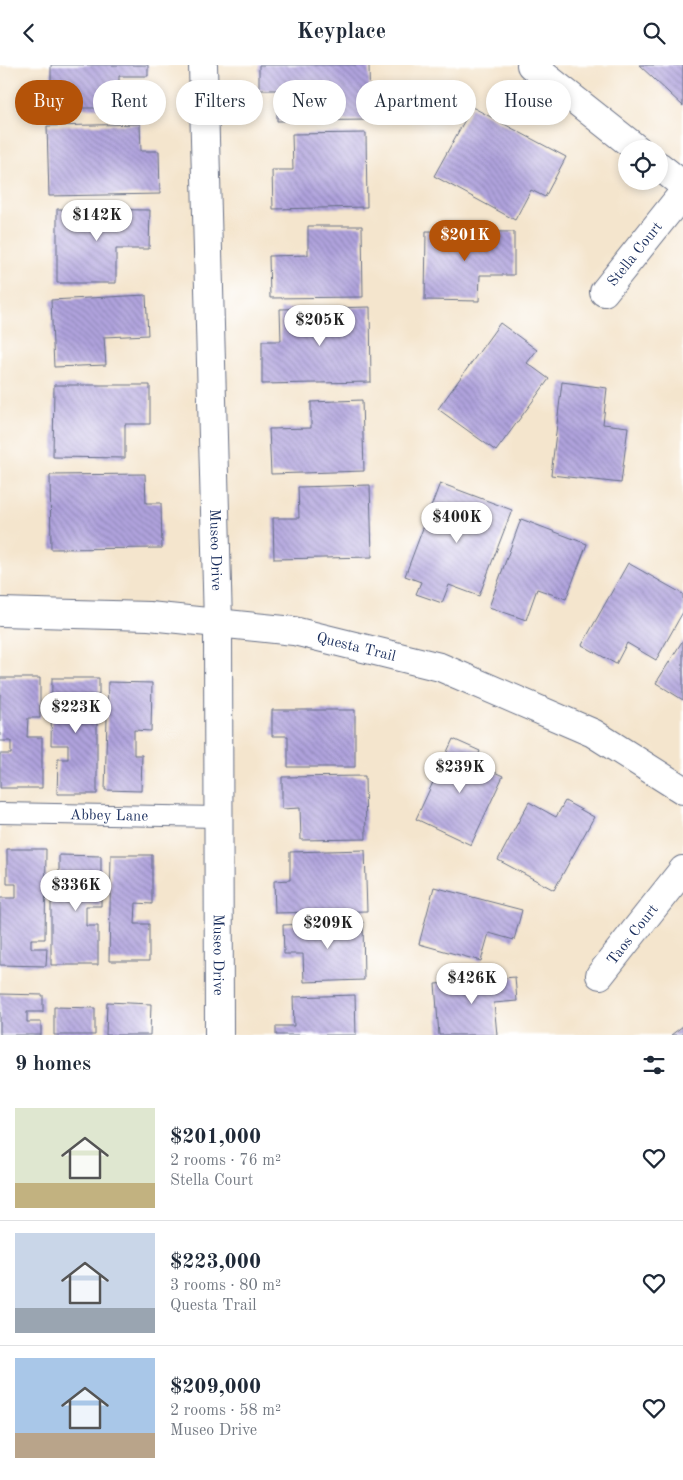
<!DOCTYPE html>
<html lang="en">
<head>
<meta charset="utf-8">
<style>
	body { margin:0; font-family:"Old Standard TT",serif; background:#f6f6f7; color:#1f2937; height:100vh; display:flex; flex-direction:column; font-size:19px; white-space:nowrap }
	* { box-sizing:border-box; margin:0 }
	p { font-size:16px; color:#747a83 }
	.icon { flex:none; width:28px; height:28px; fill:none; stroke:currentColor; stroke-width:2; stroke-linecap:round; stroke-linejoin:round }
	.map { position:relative; height:970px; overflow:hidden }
	.side { display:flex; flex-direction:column; background:#fff; flex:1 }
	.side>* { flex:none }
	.hud { position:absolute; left:15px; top:15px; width:654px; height:45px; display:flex; gap:10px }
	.tools { position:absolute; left:618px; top:75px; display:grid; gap:10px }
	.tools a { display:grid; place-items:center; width:50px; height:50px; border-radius:50%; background:#fff; box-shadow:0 2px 8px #0003; font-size:25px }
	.price { position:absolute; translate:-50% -42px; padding:0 11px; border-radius:18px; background:#fff; color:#222; font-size:16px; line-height:32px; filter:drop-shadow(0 1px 2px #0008) }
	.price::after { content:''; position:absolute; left:50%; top:30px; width:15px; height:11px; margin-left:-8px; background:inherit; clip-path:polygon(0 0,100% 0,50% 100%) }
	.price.current { background:#b45309; color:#fff }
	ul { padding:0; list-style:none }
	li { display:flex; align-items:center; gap:15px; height:125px; padding:0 15px }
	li+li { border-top:1px solid #e0e1e3 }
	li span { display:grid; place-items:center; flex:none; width:140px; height:100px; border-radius:0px; color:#555 }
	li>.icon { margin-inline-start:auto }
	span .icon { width:60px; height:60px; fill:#fffc; stroke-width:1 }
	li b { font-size:21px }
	h2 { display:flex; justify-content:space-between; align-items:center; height:60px; padding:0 15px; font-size:21px }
	.tag { padding:0 18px; border-radius:22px; background:#fff; box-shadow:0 2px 8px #0003; font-size:18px; line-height:45px }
	.tag.current { background:#b45309; color:#fff }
	header { display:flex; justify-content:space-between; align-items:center; height:65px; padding:0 15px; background:#fff; font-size:22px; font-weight:700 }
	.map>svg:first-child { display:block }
	.building { fill:url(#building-back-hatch) }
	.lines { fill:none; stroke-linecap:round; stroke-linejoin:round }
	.lane-casing { stroke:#676f85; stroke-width:22 }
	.street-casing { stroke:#676f85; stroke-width:30 }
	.lane { stroke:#fff; stroke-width:20 }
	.street { stroke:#fff; stroke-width:28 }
	.labels { text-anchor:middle; stroke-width:4; stroke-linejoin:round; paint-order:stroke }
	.street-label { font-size:15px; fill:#1b2f5e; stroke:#fff }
</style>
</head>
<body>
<header><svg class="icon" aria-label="back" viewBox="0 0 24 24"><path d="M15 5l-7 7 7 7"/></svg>Keyplace<svg class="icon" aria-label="search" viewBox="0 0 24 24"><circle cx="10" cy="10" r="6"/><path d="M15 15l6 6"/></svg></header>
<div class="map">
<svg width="683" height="970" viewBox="0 0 683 970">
	<defs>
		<pattern id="building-back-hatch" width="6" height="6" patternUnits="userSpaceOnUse" patternTransform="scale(1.25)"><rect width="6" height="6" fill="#b0a3dd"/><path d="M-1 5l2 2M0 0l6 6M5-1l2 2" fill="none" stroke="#8e85b6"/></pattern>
	</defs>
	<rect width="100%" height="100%" fill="#fff"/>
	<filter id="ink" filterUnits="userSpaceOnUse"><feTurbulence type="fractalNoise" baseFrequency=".02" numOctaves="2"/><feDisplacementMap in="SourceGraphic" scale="10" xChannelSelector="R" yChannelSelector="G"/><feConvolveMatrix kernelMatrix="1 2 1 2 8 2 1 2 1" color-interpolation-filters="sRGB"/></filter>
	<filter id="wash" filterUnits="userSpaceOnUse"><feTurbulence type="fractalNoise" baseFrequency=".0096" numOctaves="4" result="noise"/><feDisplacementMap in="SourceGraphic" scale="20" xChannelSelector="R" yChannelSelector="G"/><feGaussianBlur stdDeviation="1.12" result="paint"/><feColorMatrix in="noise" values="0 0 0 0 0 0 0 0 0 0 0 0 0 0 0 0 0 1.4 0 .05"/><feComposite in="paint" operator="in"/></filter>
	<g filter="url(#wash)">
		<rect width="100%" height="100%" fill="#f4e5cd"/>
		<g id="blocks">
			<g class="building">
				<polygon points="51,0 148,0 148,11 119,11 119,43 51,43"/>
				<polygon points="259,0 369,0 370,55 277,56 277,25 259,25"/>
				<polygon points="639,0 683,0 683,41"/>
				<polygon points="472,42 566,92 545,132 531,125 515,155 434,111"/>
				<polygon points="140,59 141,86 159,86 160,129 49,131 47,61"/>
				<polygon points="366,68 367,142 273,144 272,105 293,105 292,69"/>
				<polygon points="57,144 150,145 149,184 116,184 116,218 57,218"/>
				<polygon points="308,161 362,161 363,232 270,233 269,191 308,190"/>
				<polygon points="426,166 514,167 514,210 480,210 479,236 425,235"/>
				<polygon points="146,230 148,270 104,272 106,300 54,302 51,235"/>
				<polygon points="370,242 371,317 262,319 262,276 281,276 280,244"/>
				<polygon points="500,258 537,285 527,298 549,314 496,386 438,344"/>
				<polygon points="562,317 607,323 603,359 628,362 621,418 551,410"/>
				<polygon points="54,320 150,320 150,359 125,359 125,393 53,392"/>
				<polygon points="362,335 364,406 271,409 269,364 311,363 311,337"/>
				<polygon points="145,409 146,438 161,438 162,483 51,484 50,410"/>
				<polygon points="440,418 512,445 479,531 449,520 442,538 416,529 421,517 405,511"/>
				<polygon points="370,420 372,492 274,494 273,453 299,453 298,422"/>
				<polygon points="521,454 587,479 566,534 537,524 526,555 489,542"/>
				<polygon points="628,498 683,529 683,547 656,595 627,578 616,599 582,580"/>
				<polygon points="683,575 683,635 656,618"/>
				<polygon points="0,613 40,613 40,653 28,653 27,672 42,672 42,723 0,723 0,689 11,689 11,676 0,676"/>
				<polygon points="52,613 99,613 99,630 83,630 83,639 97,640 97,729 57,729 58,694 68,694 68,680 51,680"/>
				<polygon points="108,617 152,618 151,666 134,665 134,690 142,690 141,726 105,725"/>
				<polygon points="272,645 355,645 355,702 288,702 288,671 272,671"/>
				<polygon points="453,674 480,686 475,698 503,711 471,780 416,754"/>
				<polygon points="365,711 366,774 301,775 300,743 282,744 282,712"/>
				<polygon points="565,736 594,752 554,825 498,795 529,737 556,752"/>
				<polygon points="7,784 46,784 45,874 31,874 31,883 47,883 46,901 0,900 0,833 16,833 16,819 7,819"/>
				<polygon points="365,785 367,846 275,848 274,816 290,815 290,787"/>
				<polygon points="59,790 101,791 101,841 86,841 86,861 98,861 98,900 51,900 51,837 69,837 69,824 59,824"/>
				<polygon points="111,790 152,790 152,839 136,838 135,859 149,859 149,896 109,896"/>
				<polygon points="434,822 522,845 514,875 489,868 481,896 419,879"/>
				<polygon points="363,857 364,915 304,917 303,889 284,889 283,860"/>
				<polygon points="515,912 517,936 494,938 497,970 439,970 435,919"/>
				<polygon points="0,929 43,930 43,947 27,947 27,957 41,957 41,970 0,970"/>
				<polygon points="355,930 356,970 276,970 276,961 294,961 293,932"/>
				<polygon points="107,937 151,939 150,970 106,970"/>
				<polygon points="54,942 95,943 95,970 54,970"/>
				<polygon points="683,961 683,970 671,970"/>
			</g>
		</g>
	</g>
	<g filter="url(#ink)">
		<use href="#blocks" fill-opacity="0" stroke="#676f85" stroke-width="1"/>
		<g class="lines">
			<g class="lane-casing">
				<g id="lane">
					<path id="s1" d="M0,748l218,4"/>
				</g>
			</g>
			<g class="street-casing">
				<g id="street">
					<path id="s2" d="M203,0l15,558 1,412"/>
					<polyline points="531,0 637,84"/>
					<polyline points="659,101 683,120"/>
					<path id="s3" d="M604,227l79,-99"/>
					<path id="s4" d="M0,547l149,4 145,15 146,36 153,66 90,57"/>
					<path id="s5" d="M600,910l83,-105"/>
				</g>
			</g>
			<use href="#lane" class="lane"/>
			<use href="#street" class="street"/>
		</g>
	</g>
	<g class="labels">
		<g class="street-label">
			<text dy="5" stroke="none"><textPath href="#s3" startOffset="49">Stella Court</textPath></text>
			<text dy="5" stroke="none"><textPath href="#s2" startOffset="485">Museo Drive</textPath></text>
			<text dy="5" stroke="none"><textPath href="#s4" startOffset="359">Questa Trail</textPath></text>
			<text dy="5" stroke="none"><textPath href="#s1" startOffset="109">Abbey Lane</textPath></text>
			<text dy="5" stroke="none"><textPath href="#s5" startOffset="52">Taos Court</textPath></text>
			<text dy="5" stroke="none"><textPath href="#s2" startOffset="890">Museo Drive</textPath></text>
		</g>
	</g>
</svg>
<div class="tools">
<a><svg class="icon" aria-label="locate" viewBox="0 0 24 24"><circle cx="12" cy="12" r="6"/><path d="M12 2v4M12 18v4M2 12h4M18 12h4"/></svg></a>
</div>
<b class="price" style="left:97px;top:177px">$142K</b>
<b class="price current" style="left:465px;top:197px">$201K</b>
<b class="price" style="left:320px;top:282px">$205K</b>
<b class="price" style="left:457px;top:479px">$400K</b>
<b class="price" style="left:76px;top:669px">$223K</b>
<b class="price" style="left:460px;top:729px">$239K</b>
<b class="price" style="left:76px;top:847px">$336K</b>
<b class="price" style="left:328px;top:885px">$209K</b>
<b class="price" style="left:472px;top:940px">$426K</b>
<div class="hud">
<a class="tag current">Buy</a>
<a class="tag">Rent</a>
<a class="tag">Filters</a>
<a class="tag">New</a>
<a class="tag">Apartment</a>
<a class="tag">House</a>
</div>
</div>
<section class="side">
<h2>9 homes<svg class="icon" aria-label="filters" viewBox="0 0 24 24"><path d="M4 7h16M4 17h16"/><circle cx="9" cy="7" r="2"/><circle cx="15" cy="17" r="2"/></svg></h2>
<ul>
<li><span style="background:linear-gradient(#dfe7d0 75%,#c2b280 0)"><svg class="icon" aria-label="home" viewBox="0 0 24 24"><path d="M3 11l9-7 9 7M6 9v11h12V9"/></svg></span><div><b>$201,000</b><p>2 rooms · 76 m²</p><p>Stella Court</p></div><svg class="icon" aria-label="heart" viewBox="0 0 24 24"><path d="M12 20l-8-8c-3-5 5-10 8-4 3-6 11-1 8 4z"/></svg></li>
<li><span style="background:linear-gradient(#c9d6e8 75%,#9aa5b1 0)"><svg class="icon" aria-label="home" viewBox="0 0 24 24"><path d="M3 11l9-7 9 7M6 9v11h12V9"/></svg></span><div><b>$223,000</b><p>3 rooms · 80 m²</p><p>Questa Trail</p></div><svg class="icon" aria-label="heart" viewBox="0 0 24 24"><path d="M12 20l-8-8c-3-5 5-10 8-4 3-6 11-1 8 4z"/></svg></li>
<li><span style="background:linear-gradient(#a9c7e8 75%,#b9a48a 0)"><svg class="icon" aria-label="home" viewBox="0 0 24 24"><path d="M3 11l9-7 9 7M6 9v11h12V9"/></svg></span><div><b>$209,000</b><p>2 rooms · 58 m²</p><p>Museo Drive</p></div><svg class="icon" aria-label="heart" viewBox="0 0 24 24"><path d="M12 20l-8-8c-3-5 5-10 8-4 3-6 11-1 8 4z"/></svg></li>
</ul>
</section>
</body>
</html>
